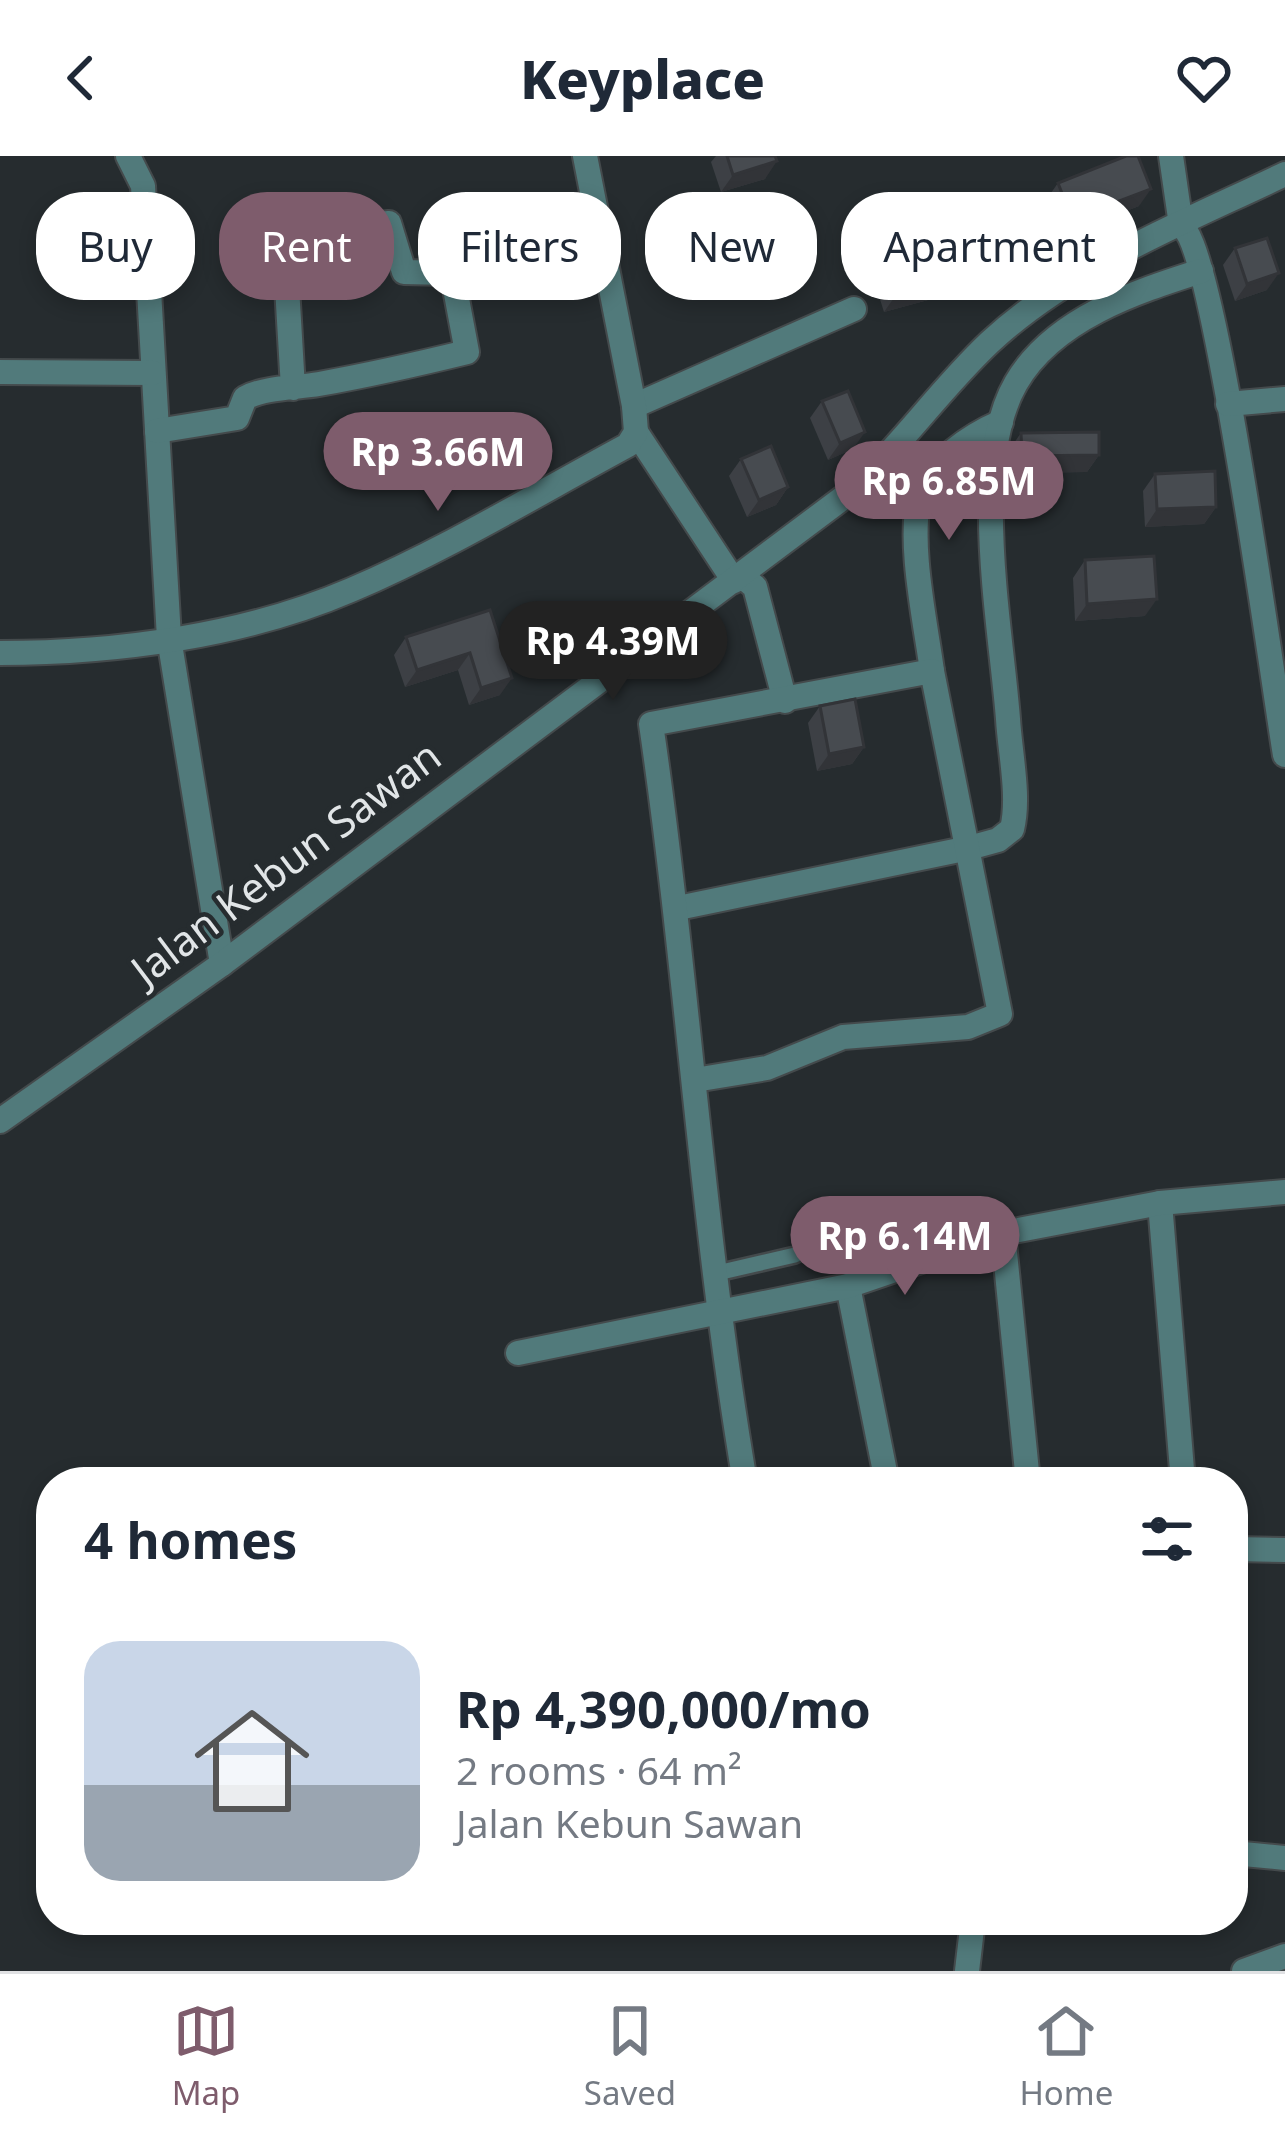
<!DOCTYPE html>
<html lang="en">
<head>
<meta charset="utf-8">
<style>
	body { margin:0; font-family:"Noto Sans",sans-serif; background:#f6f6f7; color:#1f2937; height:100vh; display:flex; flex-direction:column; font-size:45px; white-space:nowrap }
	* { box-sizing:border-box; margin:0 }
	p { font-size:39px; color:#747a83 }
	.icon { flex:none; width:66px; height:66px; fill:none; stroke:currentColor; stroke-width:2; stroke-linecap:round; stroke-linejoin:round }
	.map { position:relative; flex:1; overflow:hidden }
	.drawer { position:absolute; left:36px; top:1311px; width:1212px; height:468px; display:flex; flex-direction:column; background:#fff; border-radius:48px; box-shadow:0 6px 18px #0003 }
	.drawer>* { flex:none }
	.banner { position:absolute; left:36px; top:36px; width:1215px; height:108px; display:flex; gap:24px }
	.price { position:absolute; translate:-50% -102px; padding:0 27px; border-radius:42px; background:#7e5c6c; color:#fff; font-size:39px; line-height:78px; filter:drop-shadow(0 3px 6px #0008) }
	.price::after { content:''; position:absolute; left:50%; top:72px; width:36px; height:27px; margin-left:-18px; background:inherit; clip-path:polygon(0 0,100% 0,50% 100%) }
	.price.on { background:#222; color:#fff }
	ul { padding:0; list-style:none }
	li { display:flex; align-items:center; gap:36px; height:300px; padding:0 48px }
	li span { display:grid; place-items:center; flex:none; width:336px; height:240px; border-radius:36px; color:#555 }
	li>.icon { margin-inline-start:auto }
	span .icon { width:144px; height:144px; fill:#fffc; stroke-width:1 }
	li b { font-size:51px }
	h2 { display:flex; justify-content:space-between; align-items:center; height:144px; padding:0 48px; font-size:51px }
	.pill { padding:0 42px; border-radius:48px; background:#fff; box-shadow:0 6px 18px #0003; font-size:42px; line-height:108px }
	.pill.on { background:#7e5c6c; color:#fff }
	header { display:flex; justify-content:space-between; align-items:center; height:156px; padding:0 48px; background:#fff; font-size:54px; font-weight:800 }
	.tab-bar { display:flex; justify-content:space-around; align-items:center; height:168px; border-top:3px solid #e0e1e3; background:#fff; font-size:33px; color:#747a83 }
	.tab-bar a { display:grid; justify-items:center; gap:6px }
	.tab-bar .on { color:#7e5c6c }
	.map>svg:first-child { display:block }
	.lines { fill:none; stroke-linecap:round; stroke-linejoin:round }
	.service-casing { stroke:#444a4c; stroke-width:20 }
	.minor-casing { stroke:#444a4c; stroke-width:28 }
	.service { stroke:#517a7b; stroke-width:15 }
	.minor { stroke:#517a7b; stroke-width:24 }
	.wall { fill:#3d4045 }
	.shaded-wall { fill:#323438 }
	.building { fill:#474b50; stroke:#323438; stroke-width:3 }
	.labels { text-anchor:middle; stroke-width:9; stroke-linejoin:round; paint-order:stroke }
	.street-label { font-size:42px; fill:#e1e5e7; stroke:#262c2f }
</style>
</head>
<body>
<header><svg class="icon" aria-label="back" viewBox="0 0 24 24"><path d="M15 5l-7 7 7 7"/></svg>Keyplace<svg class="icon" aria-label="heart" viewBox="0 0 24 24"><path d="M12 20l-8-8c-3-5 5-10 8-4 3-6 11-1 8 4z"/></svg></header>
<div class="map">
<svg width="1285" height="1815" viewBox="0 0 1285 1815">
	<rect width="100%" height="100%" fill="#262c2f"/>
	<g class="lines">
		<g class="service-casing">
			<polyline id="service" points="713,1118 795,1099"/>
		</g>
		<g class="minor-casing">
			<g id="minor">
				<polyline points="128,0 143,30 169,482 222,808"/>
				<path d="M1171,0l10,69c34,24 92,459 104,530"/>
				<polyline points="516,107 602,90"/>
				<polyline points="0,216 153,217"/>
				<polyline points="1228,248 1285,243"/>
				<polyline points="634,250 854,153"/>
				<path d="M157,275l80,-13 8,-20c20,-11 51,-10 74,-14 50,-9 99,-20 148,-32l-13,-69 -7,-10 -43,-1 -15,-49 -47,5 -15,17 -42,8 8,135"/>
				<polyline points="636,276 734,425"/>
				<polyline points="742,420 755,431 785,545"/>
				<path d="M0,497c116,0 244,-17 351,-63 96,-41 186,-96 277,-145l8,-13 -2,-26 -49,-250"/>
				<path d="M932,515c-6,-46 -25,-131 -12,-176 10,-33 51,-60 81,-73"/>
				<path d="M678,752l291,-60 29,-8 14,-11c8,-32 -2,-76 -4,-110 -7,-92 -39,-255 8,-336 37,-64 119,-91 185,-112"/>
				<path d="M695,924l72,-12 76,-31 125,-10 32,-13 -68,-343 -281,53c37,252 51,507 94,758"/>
				<path d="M0,965l222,-157 630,-473c50,-46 88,-102 138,-149 82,-76 195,-120 295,-168"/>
				<polyline points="1160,1047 1183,1326"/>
				<polyline points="1003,1077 1028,1326"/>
				<polyline points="848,1130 887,1326"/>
				<polyline points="518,1197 848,1130 1003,1077 1160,1047 1285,1036"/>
				<polyline points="1233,1393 1285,1394"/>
				<polyline points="1233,1697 1285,1702"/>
				<polyline points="967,1815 973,1764"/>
				<polyline points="1244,1815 1285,1800"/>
			</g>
		</g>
		<use href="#service" class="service"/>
		<use href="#minor" class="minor"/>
	</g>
	<g class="wall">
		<polygon points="716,0 775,0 765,23 721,36 711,6"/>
		<polygon points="1058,27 1139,50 1060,81 1046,44"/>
		<polygon points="875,72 953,100 940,117 937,118 940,126 928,144 884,156 863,89"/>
		<polygon points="1235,92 1267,134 1235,145 1223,109"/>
		<polygon points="822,245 853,293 828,304 810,262"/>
		<polygon points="1021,277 1099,299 1087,316 1009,317 1009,294"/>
		<polygon points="741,303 788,331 776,349 747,361 729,320"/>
		<polygon points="1155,318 1216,351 1204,368 1145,371 1143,335"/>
		<polygon points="1085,404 1145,460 1075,465 1073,422"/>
		<polygon points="490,454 500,539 469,549 458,514 405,531 394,499 406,481"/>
		<polygon points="820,550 864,591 852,608 817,615 808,567"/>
	</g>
	<g class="shaded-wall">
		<polygon points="777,5 765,23 721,36 733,19"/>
		<polygon points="1151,33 1139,50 1060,81 1072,63"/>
		<polygon points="953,100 940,117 921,123 933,106"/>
		<polygon points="1279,117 1267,134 1235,145 1247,128"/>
		<polygon points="940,126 928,144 884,156 896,139"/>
		<polygon points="865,276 853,293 828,304 840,287"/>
		<polygon points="1099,299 1087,316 1009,317 1022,300"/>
		<polygon points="788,331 776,349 747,361 759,344"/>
		<polygon points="1216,351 1204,368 1145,371 1157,353"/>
		<polygon points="1157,443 1145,460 1075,465 1087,448"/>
		<polygon points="470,497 458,514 405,531 417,514"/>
		<polygon points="512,522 500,539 469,549 481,532"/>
		<polygon points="864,591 852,608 817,615 829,598"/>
	</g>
	<g class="building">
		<polygon points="727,0 775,0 777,5 733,19"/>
		<polygon points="1126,0 1138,0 1151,33 1072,63 1058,27"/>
		<polygon points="939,53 953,100 933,106 940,126 896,139 875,72"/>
		<polygon points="1267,82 1279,117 1247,128 1235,92"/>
		<polygon points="848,235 865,276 840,287 822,245"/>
		<polygon points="1099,276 1099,299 1022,300 1021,277"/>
		<polygon points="771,290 788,331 759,344 741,303"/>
		<polygon points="1215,315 1216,351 1157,353 1155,318"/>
		<polygon points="1154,400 1157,443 1087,448 1085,404"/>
		<polygon points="490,454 512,522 481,532 470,497 417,514 406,481"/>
		<polygon points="855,543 864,591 829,598 820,550"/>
	</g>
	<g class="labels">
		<g class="street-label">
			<text transform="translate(286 707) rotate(-37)" y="15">Jalan Kebun Sawan</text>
		</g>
	</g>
</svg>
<b class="price" style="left:438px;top:358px">Rp 3.66M</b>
<b class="price" style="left:949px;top:387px">Rp 6.85M</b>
<b class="price on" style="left:613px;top:547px">Rp 4.39M</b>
<b class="price" style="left:905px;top:1142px">Rp 6.14M</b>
<div class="banner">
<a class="pill">Buy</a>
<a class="pill on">Rent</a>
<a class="pill">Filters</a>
<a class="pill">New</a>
<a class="pill">Apartment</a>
</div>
<section class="drawer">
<h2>4 homes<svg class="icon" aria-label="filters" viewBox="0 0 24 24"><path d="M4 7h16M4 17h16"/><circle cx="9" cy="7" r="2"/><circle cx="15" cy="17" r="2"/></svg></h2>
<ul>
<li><span style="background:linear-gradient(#c9d6e8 60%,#9aa5b1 0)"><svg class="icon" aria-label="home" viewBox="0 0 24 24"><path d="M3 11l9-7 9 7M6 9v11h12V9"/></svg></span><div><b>Rp 4,390,000/mo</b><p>2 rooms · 64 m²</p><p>Jalan Kebun Sawan</p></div></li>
</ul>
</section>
</div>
<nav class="tab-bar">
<a class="on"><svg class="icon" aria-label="map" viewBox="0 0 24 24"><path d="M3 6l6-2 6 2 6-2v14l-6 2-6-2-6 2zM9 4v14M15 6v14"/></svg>Map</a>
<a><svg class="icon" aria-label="saved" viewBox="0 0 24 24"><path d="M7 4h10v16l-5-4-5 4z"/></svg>Saved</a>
<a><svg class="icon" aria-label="home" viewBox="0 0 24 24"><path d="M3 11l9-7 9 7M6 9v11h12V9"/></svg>Home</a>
</nav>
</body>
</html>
